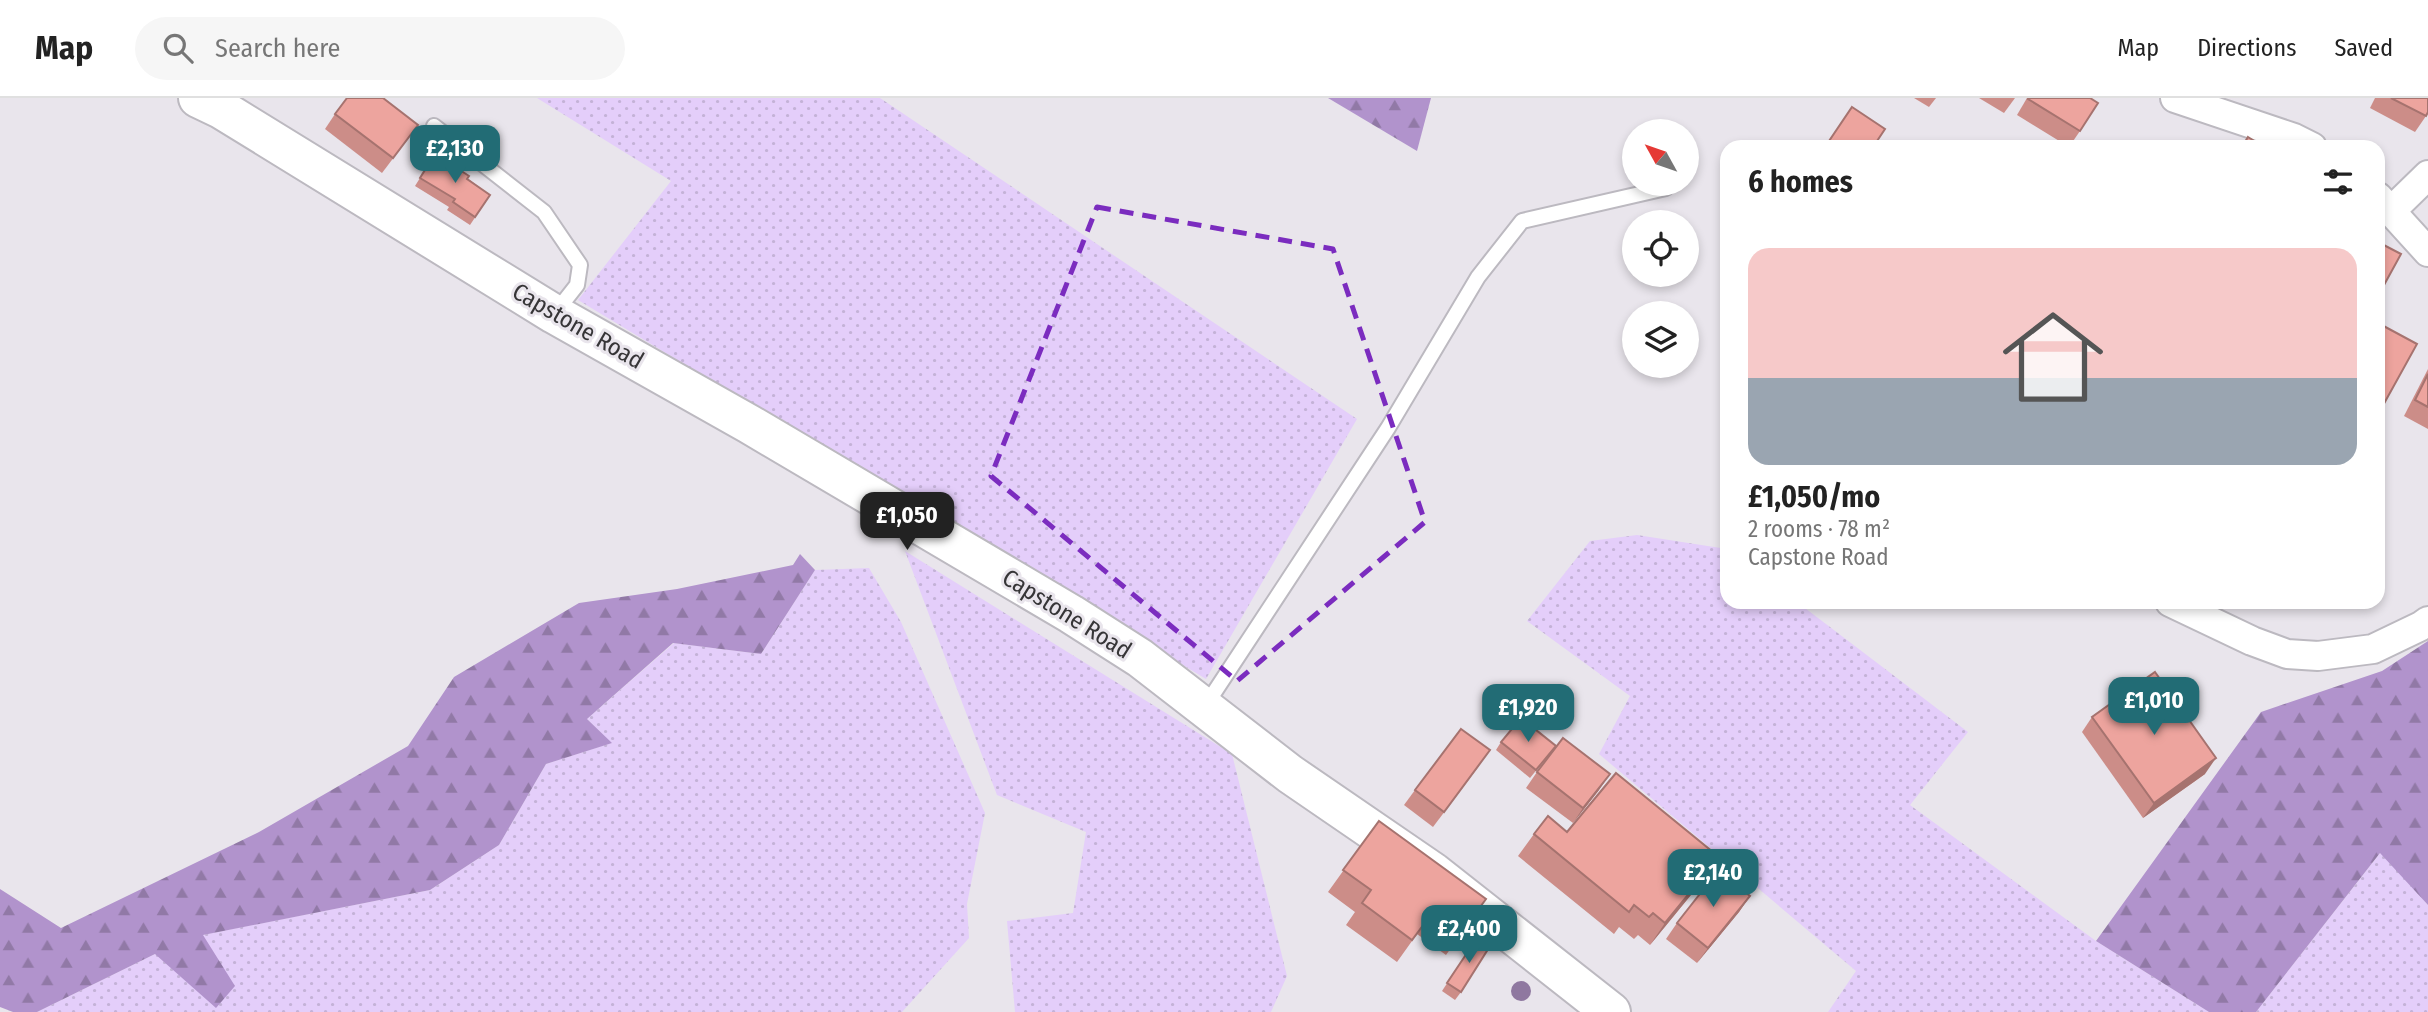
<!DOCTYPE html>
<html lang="en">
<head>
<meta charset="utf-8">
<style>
	body { margin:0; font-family:"Fira Sans Condensed",sans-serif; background:#f6f6f6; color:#222; height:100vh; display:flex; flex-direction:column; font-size:26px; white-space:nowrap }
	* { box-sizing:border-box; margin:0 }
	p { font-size:23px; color:#767676 }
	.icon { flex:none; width:38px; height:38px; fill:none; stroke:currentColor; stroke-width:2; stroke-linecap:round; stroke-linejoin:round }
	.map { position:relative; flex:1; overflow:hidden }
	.drawer { position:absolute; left:1720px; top:42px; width:665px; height:469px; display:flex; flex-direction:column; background:#fff; border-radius:21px; box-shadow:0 4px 10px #0003 }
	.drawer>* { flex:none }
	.needle { width:46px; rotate:310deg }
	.tools { position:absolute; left:1622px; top:21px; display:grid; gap:14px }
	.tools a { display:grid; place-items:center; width:77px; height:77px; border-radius:50%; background:#fff; box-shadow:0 4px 10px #0003; font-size:35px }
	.price { position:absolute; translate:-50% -60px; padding:0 16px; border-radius:14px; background:#226c75; color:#fff; font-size:23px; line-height:46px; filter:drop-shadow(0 2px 4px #0008) }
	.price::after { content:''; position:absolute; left:50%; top:42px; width:21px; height:16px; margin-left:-10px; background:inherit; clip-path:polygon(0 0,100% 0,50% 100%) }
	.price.selected { background:#222; color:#fff }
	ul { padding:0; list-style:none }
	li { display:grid; align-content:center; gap:14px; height:371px; padding:0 28px }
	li+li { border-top:2px solid #e0e0e0 }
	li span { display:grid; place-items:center; height:217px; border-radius:21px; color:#555 }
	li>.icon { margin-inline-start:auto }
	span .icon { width:126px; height:126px; fill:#fffc; stroke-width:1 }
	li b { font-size:30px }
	h2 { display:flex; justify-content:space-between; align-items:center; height:84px; padding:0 28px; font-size:30px }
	header { display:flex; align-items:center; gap:42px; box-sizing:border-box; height:98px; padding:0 35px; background:#fff; border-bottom:2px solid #e0e0e0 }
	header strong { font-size:33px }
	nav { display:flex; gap:38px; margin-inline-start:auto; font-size:24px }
	.search { width:490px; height:63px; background:#f6f6f6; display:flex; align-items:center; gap:18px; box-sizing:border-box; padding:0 24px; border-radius:38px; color:#767676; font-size:26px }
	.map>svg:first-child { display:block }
	.grass { fill:url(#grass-dots) }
	.forest { fill:url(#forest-firs) }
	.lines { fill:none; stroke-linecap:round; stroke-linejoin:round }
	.lane-casing { stroke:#bcb9c0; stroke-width:18 }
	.street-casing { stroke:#bcb9c0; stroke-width:32 }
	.secondary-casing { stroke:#bcb9c0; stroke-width:42 }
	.lane { stroke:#fff; stroke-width:14 }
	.street { stroke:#fff; stroke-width:28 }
	.secondary { stroke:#fff; stroke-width:38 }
	.tree { fill:#8f78a0 }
	.wall { fill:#cc8d88 }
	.shaded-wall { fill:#a6736f }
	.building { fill:#eda49e; stroke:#a6736f; stroke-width:2 }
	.marked { fill:none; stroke:#7b2cbf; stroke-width:5; stroke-dasharray:14 9; stroke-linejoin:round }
	.labels { text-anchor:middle; stroke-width:6; stroke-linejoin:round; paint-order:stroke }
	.street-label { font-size:24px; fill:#363537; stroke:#e9e5ec }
</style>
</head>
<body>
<header>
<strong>Map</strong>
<div class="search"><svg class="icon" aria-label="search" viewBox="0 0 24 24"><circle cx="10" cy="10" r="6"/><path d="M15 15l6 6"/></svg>Search here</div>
<nav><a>Map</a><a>Directions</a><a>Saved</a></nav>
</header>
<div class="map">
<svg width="2428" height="914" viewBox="0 0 2428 914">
	<defs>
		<pattern id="grass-dots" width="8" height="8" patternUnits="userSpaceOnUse" patternTransform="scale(1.75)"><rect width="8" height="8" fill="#e4cefa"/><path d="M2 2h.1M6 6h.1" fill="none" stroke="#c4b2d7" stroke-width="1.8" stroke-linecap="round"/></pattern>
		<pattern id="forest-firs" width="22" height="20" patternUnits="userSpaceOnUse" patternTransform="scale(1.75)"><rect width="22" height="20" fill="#b193cc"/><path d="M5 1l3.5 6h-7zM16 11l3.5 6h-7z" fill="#9179a6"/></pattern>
	</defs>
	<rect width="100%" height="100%" fill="#e9e5ec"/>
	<g class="grass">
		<polygon points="537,0 880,0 1357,321 1206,581 578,202 671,83"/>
		<polygon points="1637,437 1727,451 1727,504 1797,504 1968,634 1910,707 2096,843 2209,914 1828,914 1856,873 1599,656 1630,598 1527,523 1590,443"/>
		<polygon points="905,453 1232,656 1287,878 1271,914 1015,914 1007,823 1073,815 1086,734 997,697"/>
		<polygon points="869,470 901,524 985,715 967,806 969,840 902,914 37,914 155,856 234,888 202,837 430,792 499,747 546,666 611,645 587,621 674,545 761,556 815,472"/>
		<polygon points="2381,754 2428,807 2428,914 2256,914"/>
	</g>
	<g class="forest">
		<polygon points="1328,0 1431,0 1417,53"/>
		<polygon points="800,456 815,472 761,556 673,545 587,621 612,645 546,666 499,747 430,792 203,837 235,888 216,910 155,856 37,914 13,914 0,909 0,791 61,830 259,734 408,648 454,579 579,505 677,491 793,467"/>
		<polygon points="2428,543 2428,807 2380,755 2256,914 2209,914 2096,843 2261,614 2382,573"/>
	</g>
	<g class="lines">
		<g class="lane-casing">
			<g id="lane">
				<polyline points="434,28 544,114 580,167 577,187 555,215"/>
				<polyline points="1204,610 1388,330 1478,179 1522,123 1666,90"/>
			</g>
		</g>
		<g class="street-casing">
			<g id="street">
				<polyline points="2175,0 2294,40 2312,49"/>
				<polyline points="2378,99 2428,154"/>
				<polyline points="2392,112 2428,77"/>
				<polyline points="2170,504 2252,543 2287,556 2318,558 2373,551 2421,528 2428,523"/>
			</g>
		</g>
		<g class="secondary-casing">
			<polyline id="secondary" points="198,0 221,11 554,216 749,326 1071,516 1140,560 1290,676 1433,774 1611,914"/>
		</g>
		<use href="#lane" class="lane"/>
		<use href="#street" class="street"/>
		<use href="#secondary" class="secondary"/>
	</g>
	<circle class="tree" cx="1521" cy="893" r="10"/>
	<g class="wall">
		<polygon points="1914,0 1936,0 1929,9"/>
		<polygon points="1979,0 2015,0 2004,15"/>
		<polygon points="2027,0 2090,0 2080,33 2069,49 2017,17"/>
		<polygon points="2375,0 2428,0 2426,18 2415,34 2370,10"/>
		<polygon points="335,16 407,42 382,75 325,31"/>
		<polygon points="435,56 490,97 470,127 447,112 449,109 415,88"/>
		<polygon points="2428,271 2428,331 2404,318"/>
		<polygon points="2092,619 2205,676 2143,720 2082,634"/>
		<polygon points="1501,644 1556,648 1530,680 1496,652"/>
		<polygon points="1479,668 1433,729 1404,707 1415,692"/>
		<polygon points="1537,674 1599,692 1573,725 1526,690"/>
		<polygon points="1379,723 1486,801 1446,857 1417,836 1397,864 1346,827 1355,814 1328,794"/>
		<polygon points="1567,734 1719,759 1704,781 1650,847 1638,837 1634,841 1619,829 1614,836 1518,758 1534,736"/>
		<polygon points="1750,798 1739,814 1697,865 1666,841 1677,825"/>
		<polygon points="1477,840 1461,894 1455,902 1442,893"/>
	</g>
	<g class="shaded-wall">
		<polygon points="2216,660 2205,676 2143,720 2154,705"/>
		<polygon points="1610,676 1599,692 1573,725 1583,710"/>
		<polygon points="1719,759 1704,781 1650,847 1665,825"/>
		<polygon points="1750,798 1739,814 1697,865 1708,850"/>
	</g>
	<g class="building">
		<polygon points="347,0 383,0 418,27 393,60 335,16"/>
		<polygon points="2029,0 2090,0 2098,5 2080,33 2028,1"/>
		<polygon points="2391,0 2428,0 2428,14 2426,18"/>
		<polygon points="1852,9 1885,31 1873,49 1825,49"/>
		<polygon points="2248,39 2264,49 2242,49"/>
		<polygon points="435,56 469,78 467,81 490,97 475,119 453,104 455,101 420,80"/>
		<polygon points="2378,144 2401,156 2378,198"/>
		<polygon points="2378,225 2417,246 2381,311 2378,309"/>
		<polygon points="2428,276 2428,309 2415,302"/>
		<polygon points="2155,574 2216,660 2154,705 2092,619"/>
		<polygon points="1521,620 1556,648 1536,672 1501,644"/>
		<polygon points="1461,631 1490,652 1444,714 1415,692"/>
		<polygon points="1563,640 1610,676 1583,710 1537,674"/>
		<polygon points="1616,675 1719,759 1665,825 1653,815 1649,819 1634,807 1629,814 1534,736 1548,718 1567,734"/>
		<polygon points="1379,723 1486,801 1461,835 1433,814 1412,842 1362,805 1371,792 1343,772"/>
		<polygon points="1718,773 1750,798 1708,850 1677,825"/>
		<polygon points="1477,840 1490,848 1461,894 1447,885"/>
	</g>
	<path class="marked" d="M1097,109l236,42 92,273 -188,159 -246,-205z"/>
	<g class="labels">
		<g class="street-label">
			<text transform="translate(578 228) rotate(30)" y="8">Capstone Road</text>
			<text transform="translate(1067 516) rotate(32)" y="8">Capstone Road</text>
		</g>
	</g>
</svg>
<div class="tools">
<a><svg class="needle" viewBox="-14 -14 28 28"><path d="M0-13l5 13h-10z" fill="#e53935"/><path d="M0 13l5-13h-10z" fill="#767676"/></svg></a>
<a><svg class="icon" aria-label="locate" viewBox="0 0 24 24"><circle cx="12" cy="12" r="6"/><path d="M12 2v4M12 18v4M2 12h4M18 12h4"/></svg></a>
<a><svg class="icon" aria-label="layers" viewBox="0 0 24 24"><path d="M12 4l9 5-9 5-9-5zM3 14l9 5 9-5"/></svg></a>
</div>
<b class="price" style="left:455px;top:87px">£2,130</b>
<b class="price selected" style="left:907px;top:454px">£1,050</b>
<b class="price" style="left:2154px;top:639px">£1,010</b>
<b class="price" style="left:1528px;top:646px">£1,920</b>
<b class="price" style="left:1713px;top:811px">£2,140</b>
<b class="price" style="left:1469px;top:867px">£2,400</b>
<section class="drawer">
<h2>6 homes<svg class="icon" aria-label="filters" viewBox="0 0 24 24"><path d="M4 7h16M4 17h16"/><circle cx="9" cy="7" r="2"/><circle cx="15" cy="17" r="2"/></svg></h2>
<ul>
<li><span style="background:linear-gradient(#f6c9c9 60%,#9aa5b1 0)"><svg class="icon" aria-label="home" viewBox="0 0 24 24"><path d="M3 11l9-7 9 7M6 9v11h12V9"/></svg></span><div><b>£1,050/mo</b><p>2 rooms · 78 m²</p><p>Capstone Road</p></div></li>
</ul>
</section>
</div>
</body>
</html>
